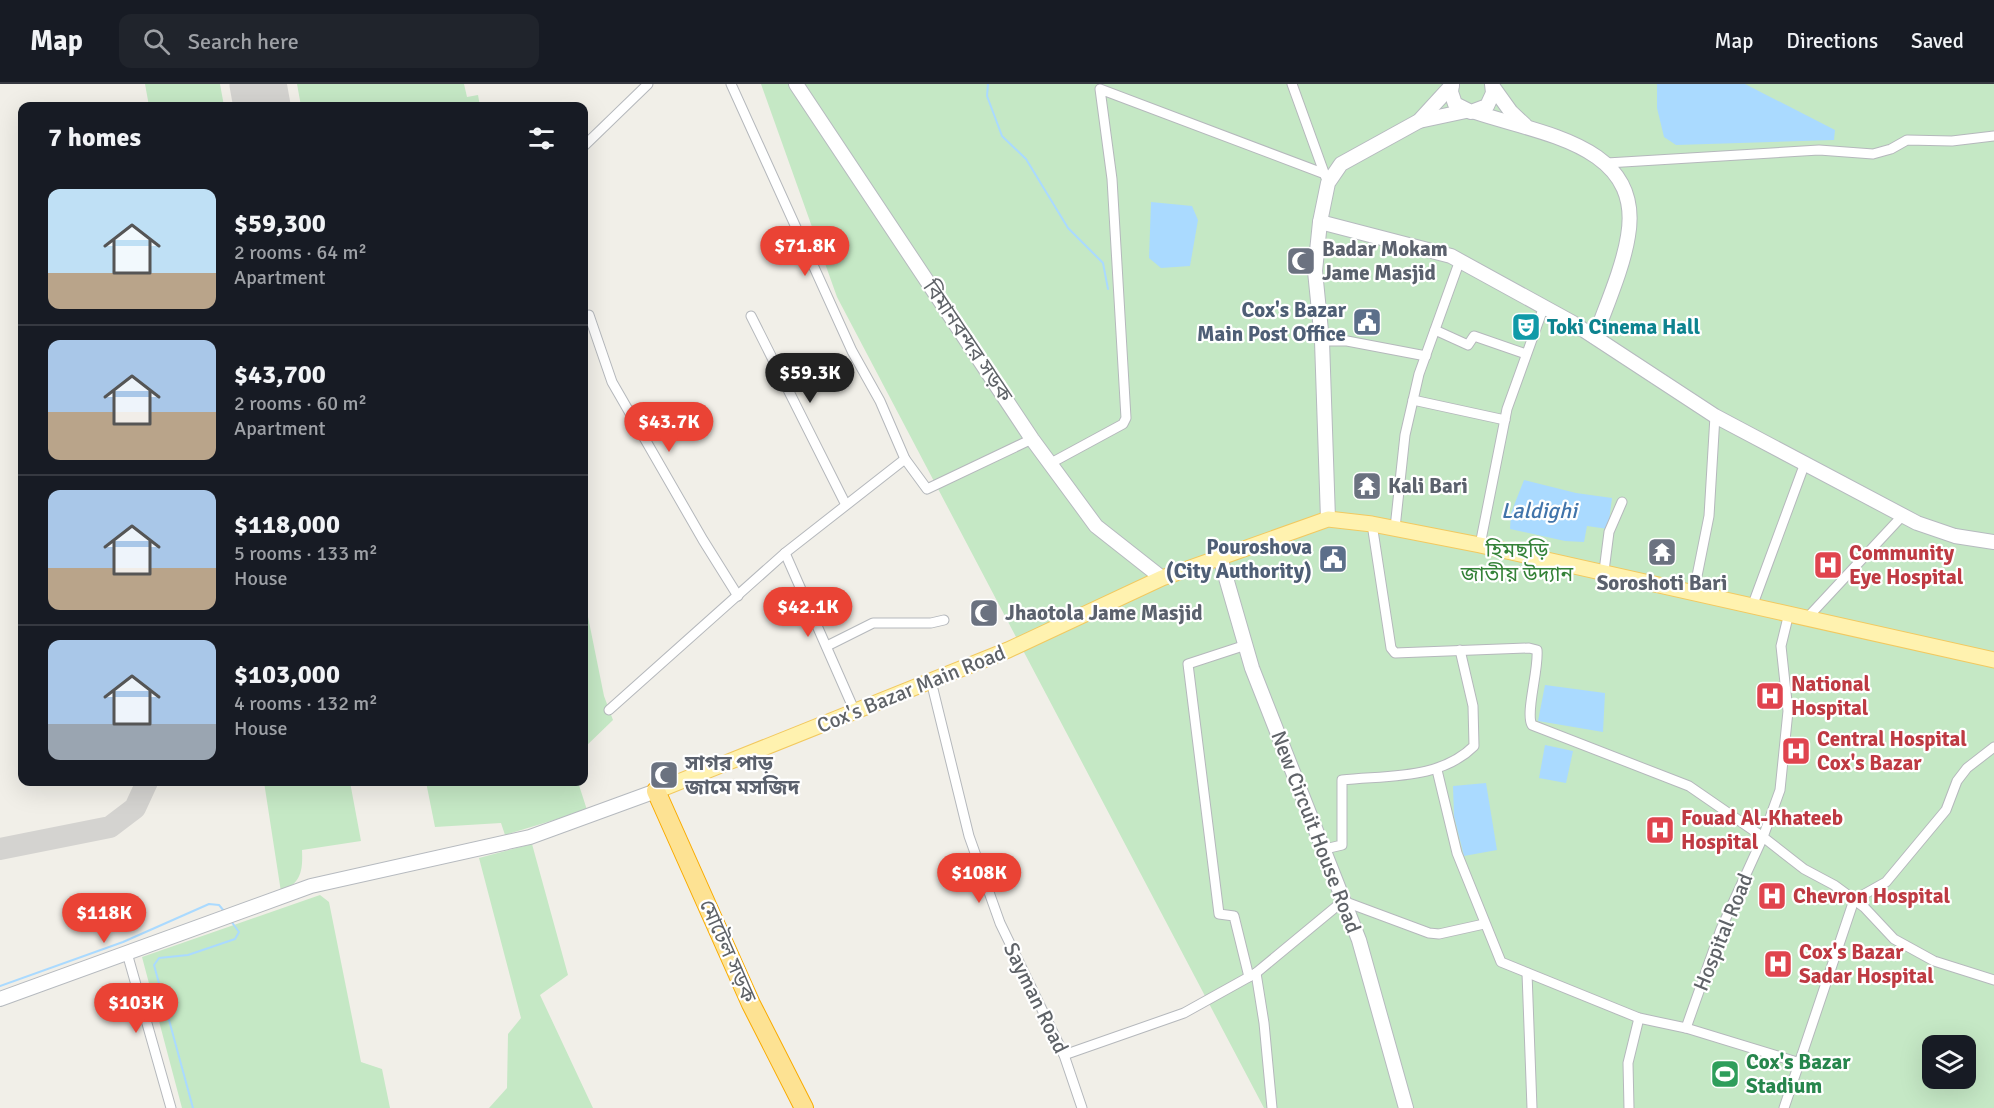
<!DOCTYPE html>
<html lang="en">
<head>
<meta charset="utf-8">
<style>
	body { margin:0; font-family:Signika,"Noto Sans Bengali",sans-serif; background:#20242c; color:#f1f3f6; height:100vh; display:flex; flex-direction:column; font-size:22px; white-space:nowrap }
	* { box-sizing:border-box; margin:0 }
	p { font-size:20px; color:#9ea1a6 }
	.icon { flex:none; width:33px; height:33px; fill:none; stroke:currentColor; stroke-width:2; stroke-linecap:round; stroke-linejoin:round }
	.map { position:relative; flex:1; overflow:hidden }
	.side { position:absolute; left:18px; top:18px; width:570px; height:684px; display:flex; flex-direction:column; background:#171b24; border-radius:12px; box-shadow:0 6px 24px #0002 }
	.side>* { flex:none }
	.controls { position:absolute; left:1922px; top:951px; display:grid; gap:12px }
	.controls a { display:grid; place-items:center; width:54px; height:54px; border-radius:12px; background:#171b24; box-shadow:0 6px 24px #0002; font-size:30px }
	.price { position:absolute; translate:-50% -51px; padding:0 14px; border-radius:21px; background:#ea4335; color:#fff; font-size:20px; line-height:39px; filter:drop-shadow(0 2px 3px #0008) }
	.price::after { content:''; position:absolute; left:50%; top:36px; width:18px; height:14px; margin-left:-9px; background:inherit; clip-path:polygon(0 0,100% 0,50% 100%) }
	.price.current { background:#222; color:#fff }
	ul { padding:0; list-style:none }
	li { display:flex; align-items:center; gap:18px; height:150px; padding:0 30px }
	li+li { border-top:2px solid #363941 }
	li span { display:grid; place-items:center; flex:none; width:168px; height:120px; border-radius:12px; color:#555 }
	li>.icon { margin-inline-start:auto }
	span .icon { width:72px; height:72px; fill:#fffc; stroke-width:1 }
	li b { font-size:26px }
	h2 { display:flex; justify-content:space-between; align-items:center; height:72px; padding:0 30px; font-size:26px }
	header { display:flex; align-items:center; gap:36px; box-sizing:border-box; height:84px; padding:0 30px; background:#171b24; border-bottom:2px solid #363941 }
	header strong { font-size:28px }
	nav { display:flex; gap:33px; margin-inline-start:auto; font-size:21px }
	.search { width:420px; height:54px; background:#20242c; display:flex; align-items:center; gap:15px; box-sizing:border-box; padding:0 21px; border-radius:12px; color:#9ea1a6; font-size:22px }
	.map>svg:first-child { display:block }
	.green { fill:#c5e8c5; fill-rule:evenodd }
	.water { fill:#aadaff }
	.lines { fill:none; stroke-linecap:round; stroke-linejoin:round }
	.stream { stroke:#aadaff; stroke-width:2 }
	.taxiway { stroke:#d4d3d0; stroke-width:22 }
	.runway { stroke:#d4d3d0; stroke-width:57 }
	.street-casing { stroke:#b5b8bc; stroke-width:11 }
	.secondary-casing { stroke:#b6babf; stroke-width:16 }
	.primary-casing { stroke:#f2c960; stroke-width:17 }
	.highway-casing { stroke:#f9ab00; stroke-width:20 }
	.street { stroke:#fff; stroke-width:9 }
	.secondary { stroke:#fff; stroke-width:14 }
	.primary { stroke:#fff2af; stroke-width:15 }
	.highway { stroke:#fde293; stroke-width:18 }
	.labels { text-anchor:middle; stroke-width:4.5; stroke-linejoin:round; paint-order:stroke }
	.worship-label { font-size:21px; font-weight:bold; fill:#5b616d; stroke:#fff; text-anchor:start }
	.service-label { font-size:21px; font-weight:bold; fill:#4e5e75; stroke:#fff; text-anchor:end }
	.culture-label { font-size:21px; font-weight:bold; fill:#0d838f; stroke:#fff; text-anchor:start }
	.street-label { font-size:21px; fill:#5f6368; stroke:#fff }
	.park-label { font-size:21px; fill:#348238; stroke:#fff }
	.health-label { font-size:21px; font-weight:bold; fill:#be3a42; stroke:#fff; text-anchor:start }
	.leisure-label { font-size:21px; font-weight:bold; fill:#27864d; stroke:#fff; text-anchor:start }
	.water-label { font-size:22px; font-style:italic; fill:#4174aa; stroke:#fff }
</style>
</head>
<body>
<header>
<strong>Map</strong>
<div class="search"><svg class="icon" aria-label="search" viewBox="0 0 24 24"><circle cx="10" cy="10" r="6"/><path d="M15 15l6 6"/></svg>Search here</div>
<nav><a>Map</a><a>Directions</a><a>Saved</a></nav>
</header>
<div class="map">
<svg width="1994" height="1024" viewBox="0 0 1994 1024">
	<rect width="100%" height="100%" fill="#f1efe8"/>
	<g class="green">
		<polygon points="145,0 220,0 224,22 149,22"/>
		<polygon points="297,0 464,0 467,13 478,11 480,22 301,22"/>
		<path d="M761,0h1233v1024h-730l-427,-811zM1932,962h33v32h-33z"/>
		<polygon points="584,513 604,612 613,636 584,664"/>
		<path d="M264,698h86l11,59 -59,9c1,21 -1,33 -21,42z"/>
		<polygon points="426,698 578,698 587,726 505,751 501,739 435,743"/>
		<polygon points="532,760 568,891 540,911 593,1024 489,1024 507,1004 508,950 521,934 479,774"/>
		<polygon points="320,811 329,818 361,978 382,985 390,1024 182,1024 142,873"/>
	</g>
	<g class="water">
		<polygon points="1657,0 1745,0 1835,46 1834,56 1676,61 1664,53 1657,24"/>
		<polygon points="1151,118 1192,122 1198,136 1190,182 1161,184 1149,174"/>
		<polygon points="1524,396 1576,409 1612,414 1608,445 1587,442 1584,458 1565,457 1510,445 1511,429"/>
		<polygon points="1545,601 1605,609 1603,648 1538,637"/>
		<polygon points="1545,661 1573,667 1566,699 1539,694"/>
		<polygon points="1486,699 1497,766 1464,772 1454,732 1453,702"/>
	</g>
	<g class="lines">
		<g class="stream">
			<polyline points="988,0 987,12 1002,52 1026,75 1068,144 1103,179 1108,205"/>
			<polyline points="0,902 123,858 209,820 219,821 224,827"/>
			<polyline points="193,1024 154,881 159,874 188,871 235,855 239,848 231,837"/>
		</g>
		<polyline class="taxiway" points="0,765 110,743 135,724 147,698"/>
		<polyline class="runway" points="258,0 262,22"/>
		<g class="street-casing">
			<g id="street">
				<polyline points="731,0 852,267 880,317 905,375 927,405 1032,355"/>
				<polyline points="1292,0 1326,94"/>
				<polyline points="584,62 648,0"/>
				<polyline points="1607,79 1819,66 1873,70 1891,65 1907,56 1952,57 1994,52"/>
				<polyline points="589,231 612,298 703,456 738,512"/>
				<polyline points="751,232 845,419"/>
				<polyline points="1435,246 1468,261 1474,252 1526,270"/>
				<polyline points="1322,257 1347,257 1426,272"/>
				<polyline points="1413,316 1505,336"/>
				<polyline points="1051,379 1123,340 1126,334 1112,95 1100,5 1325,90"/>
				<path d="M1372,440l19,124 4,5 134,-5 8,2c2,20 -12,63 -5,75l157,61 74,51 41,32 30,16 30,22 30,32 40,22 60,19"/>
				<polyline points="1395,444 1405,351 1419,290 1460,176"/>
				<polyline points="1480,461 1507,325 1544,222"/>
				<polyline points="785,469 855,628"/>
				<polyline points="1604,487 1609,448 1622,418"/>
				<polyline points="1694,507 1709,432 1715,332"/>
				<polyline points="1753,520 1805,379"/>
				<polyline points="1808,533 1904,430"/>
				<polyline points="1246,561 1188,580 1219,830 1234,832 1249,893"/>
				<polyline points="827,562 873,539 931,539 944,536"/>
				<polyline points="931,597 969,752 1000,839 1064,971 1082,1024"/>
				<polyline points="609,626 785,469 905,375"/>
				<polyline points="1437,686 1457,769 1501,878 1639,934 1686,944 1797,978"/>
				<path d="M1325,765l17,-4v-65c45,-5 98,0 132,-34l-1,-40 -13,-56"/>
				<polyline points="127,869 171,1024"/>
				<polyline points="1256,889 1264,939 1272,1024"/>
				<polyline points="1527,889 1532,1024"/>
				<polyline points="1686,944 1721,845 1763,753 1780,706 1788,627 1781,562 1789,529"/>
				<polyline points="1064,971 1184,929 1256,889 1343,817 1429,849 1439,850 1484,840"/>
				<polyline points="1629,1024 1628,979 1639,934"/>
				<polyline points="1784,1024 1854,816 1886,798 1946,726 1957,697 1967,684 1994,663"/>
			</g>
		</g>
		<g class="secondary-casing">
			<g id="secondary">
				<polyline points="796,0 1032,355 1096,442 1162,494"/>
				<polyline points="1452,0 1451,8 1455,20 1471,28 1487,22 1493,9 1492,0"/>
				<polyline points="1493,3 1511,28 1525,41"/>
				<path d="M1475,28c64,22 169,32 153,124 -5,32 -22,70 -33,101"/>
				<polyline points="1419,37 1466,27"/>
				<polyline points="1320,138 1451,172 1573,239 1715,332 1917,439 1955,452 1994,458"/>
				<polyline points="1328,435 1322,257 1315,187 1320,138 1328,99 1341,80 1419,37 1452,1"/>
				<polyline points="1220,473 1252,584 1359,856 1406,1024"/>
				<polyline points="0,915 311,802 530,753 656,707"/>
			</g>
		</g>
		<g class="primary-casing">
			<polyline id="primary" points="656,707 1008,566 1162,494 1328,435 1372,440 1480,461 1994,576"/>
		</g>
		<g class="highway-casing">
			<polyline id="highway" points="656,707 751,920 804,1024"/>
		</g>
		<use href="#street" class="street"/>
		<use href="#secondary" class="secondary"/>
		<use href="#primary" class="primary"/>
		<use href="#highway" class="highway"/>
	</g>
	<defs>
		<g id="mosque-square" transform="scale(1.5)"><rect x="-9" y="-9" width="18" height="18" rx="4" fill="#6b7280" stroke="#fff"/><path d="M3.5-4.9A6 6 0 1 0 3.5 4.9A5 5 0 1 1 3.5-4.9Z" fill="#fff"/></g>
		<g id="civic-square" transform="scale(1.5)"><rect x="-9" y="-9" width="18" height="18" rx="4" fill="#5c6f8a" stroke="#fff"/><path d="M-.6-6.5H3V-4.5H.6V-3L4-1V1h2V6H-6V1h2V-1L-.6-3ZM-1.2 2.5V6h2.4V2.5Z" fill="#fff"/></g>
		<g id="theatre-square" transform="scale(1.5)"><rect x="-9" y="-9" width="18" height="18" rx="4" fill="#0f9aa8" stroke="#fff"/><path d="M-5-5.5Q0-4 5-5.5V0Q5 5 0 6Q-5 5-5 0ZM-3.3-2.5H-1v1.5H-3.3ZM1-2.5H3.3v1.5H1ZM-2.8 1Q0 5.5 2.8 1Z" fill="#fff"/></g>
		<g id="temple-square" transform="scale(1.5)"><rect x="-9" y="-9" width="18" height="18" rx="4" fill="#6b7280" stroke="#fff"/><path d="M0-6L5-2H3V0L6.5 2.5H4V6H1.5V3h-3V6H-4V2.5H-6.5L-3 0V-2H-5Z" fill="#fff"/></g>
		<g id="hospital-square" transform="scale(1.5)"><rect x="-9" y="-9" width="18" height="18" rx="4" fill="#e0444e" stroke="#fff"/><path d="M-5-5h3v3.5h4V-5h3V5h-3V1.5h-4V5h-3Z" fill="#fff"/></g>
		<g id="stadium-square" transform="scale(1.5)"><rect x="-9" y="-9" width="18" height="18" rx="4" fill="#2e9e5b" stroke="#fff"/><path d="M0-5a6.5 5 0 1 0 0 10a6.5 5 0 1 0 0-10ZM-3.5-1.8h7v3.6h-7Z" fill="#fff"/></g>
	</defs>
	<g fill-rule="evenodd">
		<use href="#mosque-square" x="1301" y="177"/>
		<use href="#civic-square" x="1367" y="238"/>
		<use href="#theatre-square" x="1526" y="243"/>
		<use href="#temple-square" x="1367" y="402"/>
		<use href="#temple-square" x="1662" y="468"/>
		<use href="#civic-square" x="1333" y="475"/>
		<use href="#hospital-square" x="1828" y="481"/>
		<use href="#mosque-square" x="984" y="529"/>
		<use href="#hospital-square" x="1770" y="612"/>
		<use href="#hospital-square" x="1796" y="667"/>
		<use href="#mosque-square" x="664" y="691"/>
		<use href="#hospital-square" x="1660" y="746"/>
		<use href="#hospital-square" x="1772" y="812"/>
		<use href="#hospital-square" x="1778" y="880"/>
		<use href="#stadium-square" x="1725" y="990"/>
	</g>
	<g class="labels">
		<g class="worship-label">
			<text x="1322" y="172">Badar Mokam<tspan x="1322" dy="24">Jame Masjid</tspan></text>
			<text x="1388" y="409">Kali Bari</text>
			<text x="1662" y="506" text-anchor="middle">Soroshoti Bari</text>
			<text x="1005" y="536">Jhaotola Jame Masjid</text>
			<text x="685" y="686">সাগর পাড়<tspan x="685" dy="24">জামে মসজিদ</tspan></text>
		</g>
		<g class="service-label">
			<text x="1346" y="233">Cox's Bazar<tspan x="1346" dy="24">Main Post Office</tspan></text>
			<text x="1312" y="470">Pouroshova<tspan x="1312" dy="24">(City Authority)</tspan></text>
		</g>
		<g class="culture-label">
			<text x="1547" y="250">Toki Cinema Hall</text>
		</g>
		<g class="street-label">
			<text transform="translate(968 257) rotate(56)" y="7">বিমানবন্দর সড়ক</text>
			<text transform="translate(911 605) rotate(-22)" y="7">Cox's Bazar Main Road</text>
			<text transform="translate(1316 748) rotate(69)" y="7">New Circuit House Road</text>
			<text transform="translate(1723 848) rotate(-68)" y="7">Hospital Road</text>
			<text transform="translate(728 867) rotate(66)" y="7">মোটেল সড়ক</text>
			<text transform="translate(1036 914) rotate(64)" y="7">Sayman Road</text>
		</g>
		<g class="park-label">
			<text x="1517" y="473">হিমছড়ি<tspan x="1517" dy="24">জাতীয় উদ্যান</tspan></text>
		</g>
		<g class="health-label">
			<text x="1849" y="476">Community<tspan x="1849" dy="24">Eye Hospital</tspan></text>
			<text x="1791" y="607">National<tspan x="1791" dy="24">Hospital</tspan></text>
			<text x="1817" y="662">Central Hospital<tspan x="1817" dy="24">Cox's Bazar</tspan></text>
			<text x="1681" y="741">Fouad Al-Khateeb<tspan x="1681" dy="24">Hospital</tspan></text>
			<text x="1793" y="819">Chevron Hospital</text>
			<text x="1799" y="875">Cox's Bazar<tspan x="1799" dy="24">Sadar Hospital</tspan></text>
		</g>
		<g class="leisure-label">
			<text x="1746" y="985">Cox's Bazar<tspan x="1746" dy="24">Stadium</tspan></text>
		</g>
		<g class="water-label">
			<text x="1539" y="434">Laldighi</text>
		</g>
	</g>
</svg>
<div class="controls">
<a><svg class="icon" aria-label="layers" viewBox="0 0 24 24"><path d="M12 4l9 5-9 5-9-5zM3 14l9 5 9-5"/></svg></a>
</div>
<b class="price" style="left:805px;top:193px">$71.8K</b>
<b class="price current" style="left:810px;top:320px">$59.3K</b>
<b class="price" style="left:669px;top:369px">$43.7K</b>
<b class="price" style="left:808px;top:554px">$42.1K</b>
<b class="price" style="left:979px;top:820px">$108K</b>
<b class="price" style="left:104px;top:860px">$118K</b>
<b class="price" style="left:136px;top:950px">$103K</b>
<section class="side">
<h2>7 homes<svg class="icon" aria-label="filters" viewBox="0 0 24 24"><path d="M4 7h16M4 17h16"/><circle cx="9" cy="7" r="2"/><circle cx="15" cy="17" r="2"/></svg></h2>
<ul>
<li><span style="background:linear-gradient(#bfe0f5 70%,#b9a48a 0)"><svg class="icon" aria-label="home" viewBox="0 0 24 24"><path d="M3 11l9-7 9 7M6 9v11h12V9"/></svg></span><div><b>$59,300</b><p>2 rooms · 64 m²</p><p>Apartment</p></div></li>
<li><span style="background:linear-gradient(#a9c7e8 60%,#b9a48a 0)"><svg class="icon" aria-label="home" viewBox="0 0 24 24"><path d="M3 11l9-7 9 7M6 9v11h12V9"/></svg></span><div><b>$43,700</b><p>2 rooms · 60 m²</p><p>Apartment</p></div></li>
<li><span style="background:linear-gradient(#a9c7e8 65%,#b9a48a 0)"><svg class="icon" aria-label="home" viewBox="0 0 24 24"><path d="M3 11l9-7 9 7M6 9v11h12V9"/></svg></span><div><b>$118,000</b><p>5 rooms · 133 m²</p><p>House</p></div></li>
<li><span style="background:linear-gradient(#a9c7e8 70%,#9aa5b1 0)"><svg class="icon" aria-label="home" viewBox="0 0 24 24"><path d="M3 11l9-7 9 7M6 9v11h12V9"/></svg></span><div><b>$103,000</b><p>4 rooms · 132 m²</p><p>House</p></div></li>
</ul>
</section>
</div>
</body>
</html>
